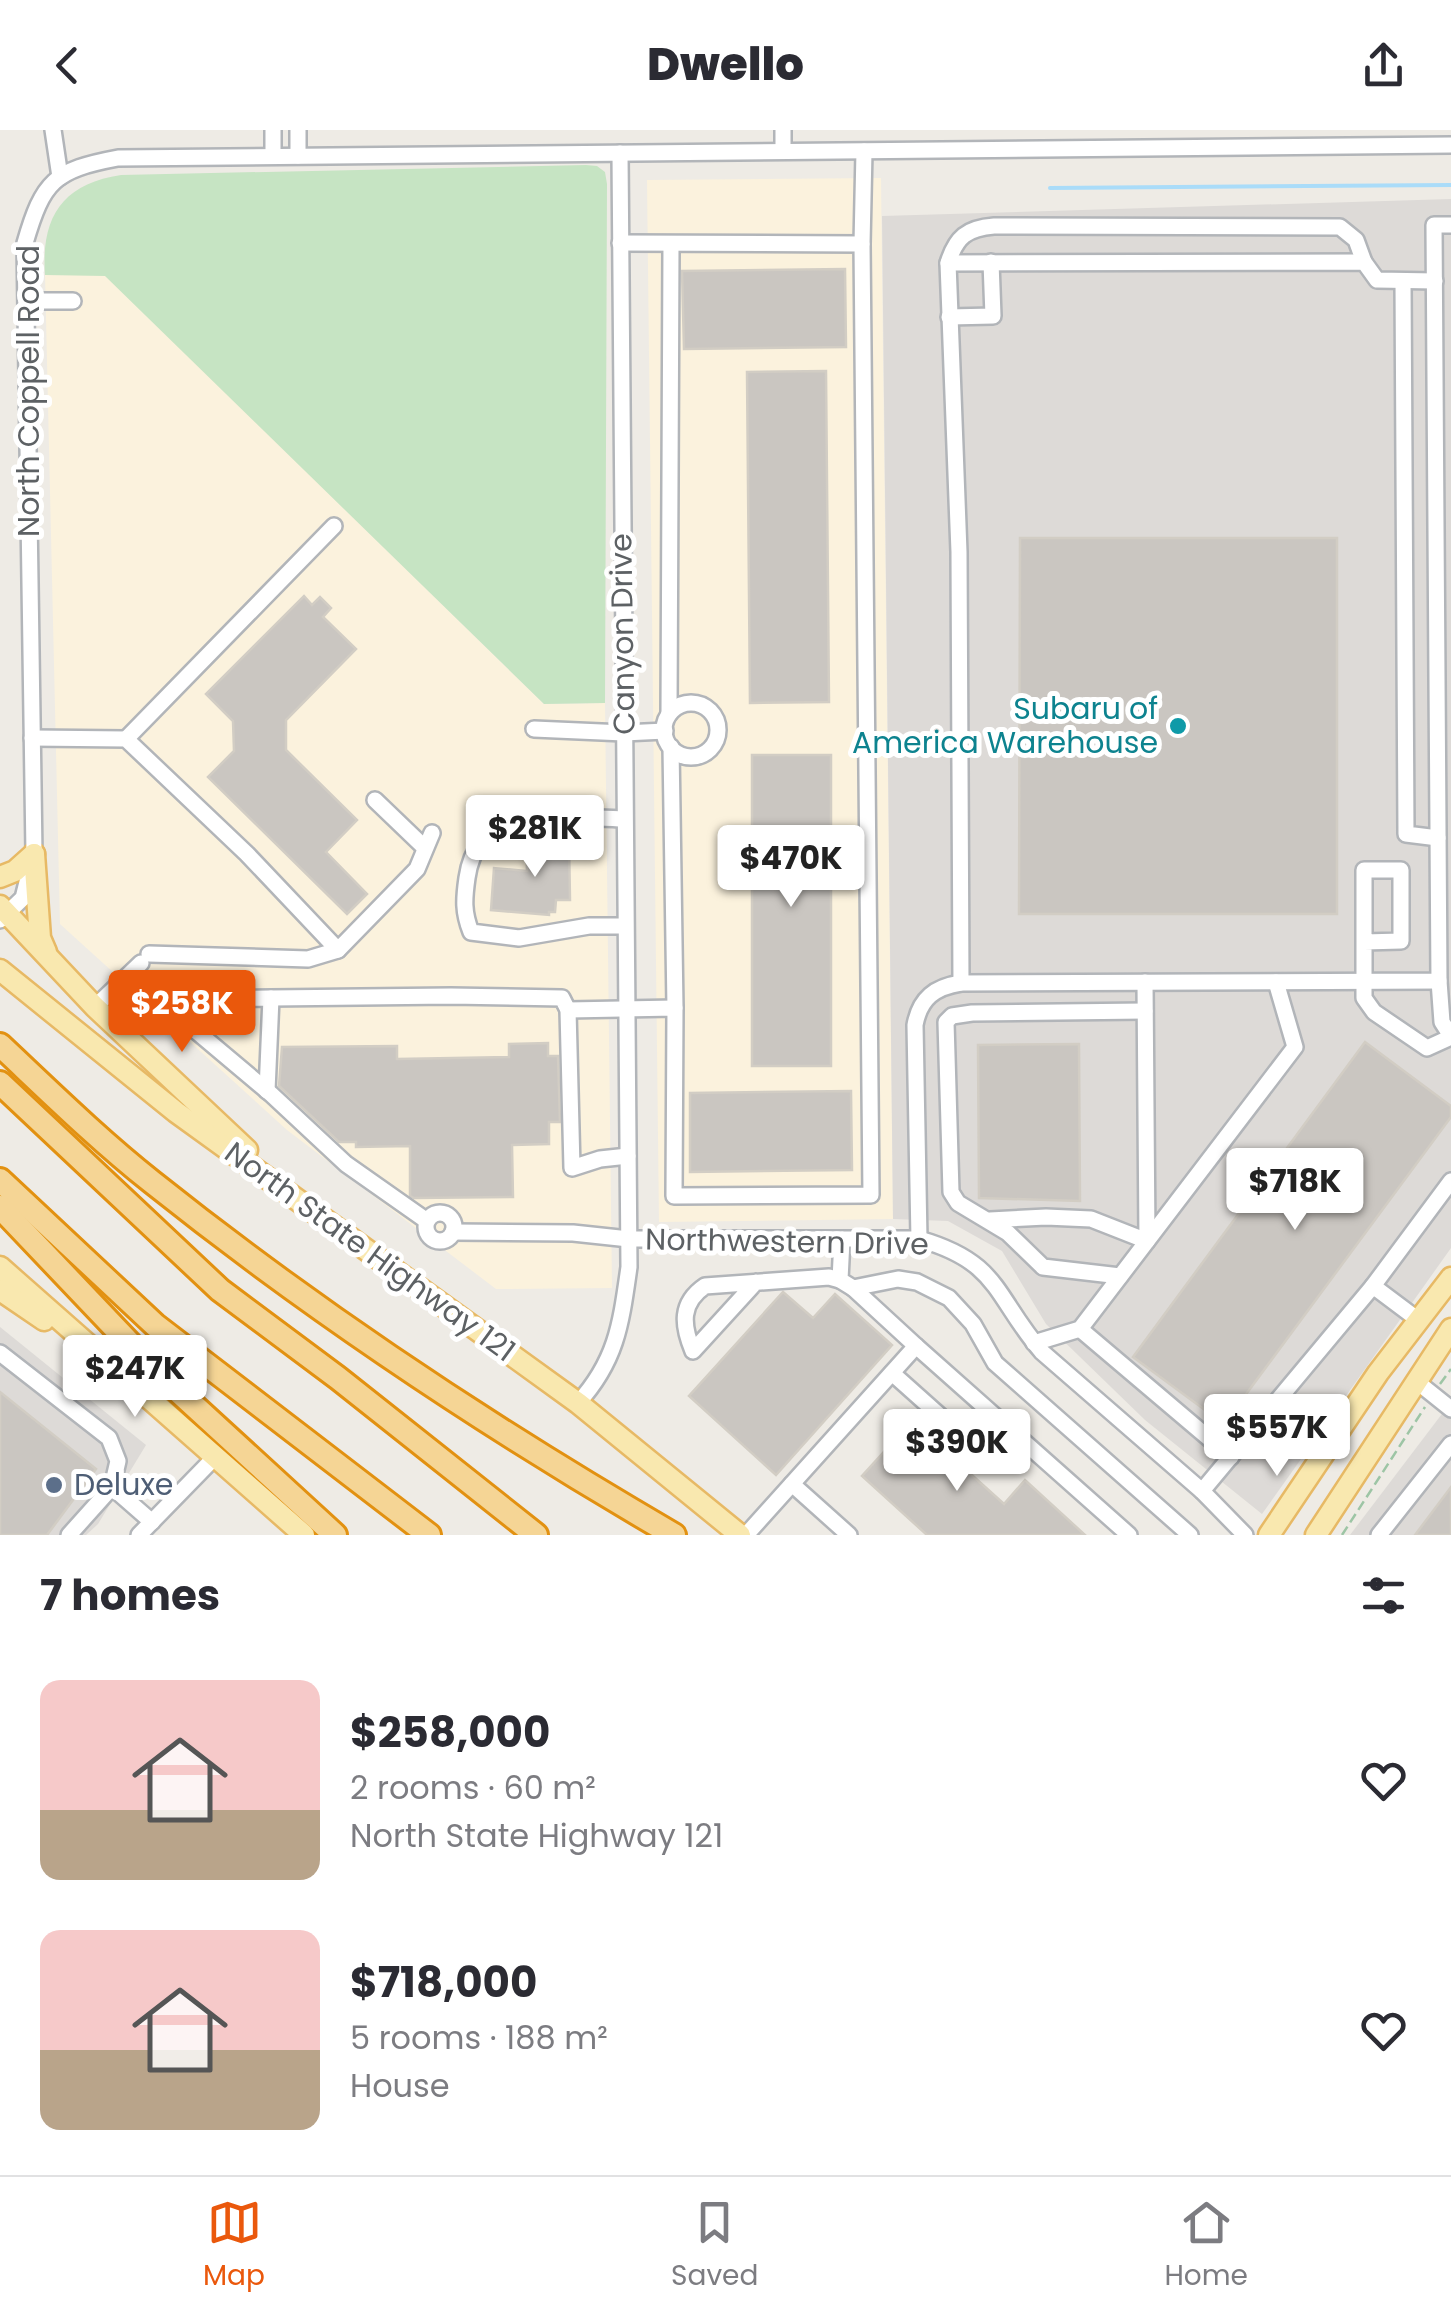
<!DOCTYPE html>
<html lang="en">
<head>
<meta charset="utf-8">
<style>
	body { margin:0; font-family:Poppins,sans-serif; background:#f2f2f3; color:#2b2b33; height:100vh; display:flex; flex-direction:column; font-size:38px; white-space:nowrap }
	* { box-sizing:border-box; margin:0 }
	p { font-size:32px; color:#7c7c81 }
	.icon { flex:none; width:55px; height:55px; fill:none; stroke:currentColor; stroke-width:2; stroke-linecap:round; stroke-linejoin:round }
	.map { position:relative; height:1405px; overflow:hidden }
	.drawer { display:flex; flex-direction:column; background:#fff; flex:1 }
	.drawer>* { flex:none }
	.price { position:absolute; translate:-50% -85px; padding:0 22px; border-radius:10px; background:#fff; color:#222; font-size:32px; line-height:65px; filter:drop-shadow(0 2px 5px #0008) }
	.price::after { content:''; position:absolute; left:50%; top:60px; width:30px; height:22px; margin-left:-15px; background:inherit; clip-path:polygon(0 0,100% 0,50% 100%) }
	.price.selected { background:#ea580c; color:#fff }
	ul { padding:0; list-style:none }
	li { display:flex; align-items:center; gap:30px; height:250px; padding:0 40px }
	li span { display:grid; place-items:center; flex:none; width:280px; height:200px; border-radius:20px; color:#555 }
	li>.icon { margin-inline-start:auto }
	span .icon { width:120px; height:120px; fill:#fffc; stroke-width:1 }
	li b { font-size:42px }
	h2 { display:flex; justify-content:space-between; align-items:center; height:120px; padding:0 40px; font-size:42px }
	header { display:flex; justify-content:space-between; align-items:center; height:130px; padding:0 40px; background:#fff; font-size:45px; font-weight:800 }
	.menu { display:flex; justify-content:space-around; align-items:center; height:140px; border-top:2px solid #e1e1e2; background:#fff; font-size:28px; color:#7c7c81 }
	.menu a { display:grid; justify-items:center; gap:5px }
	.menu .selected { color:#ea580c }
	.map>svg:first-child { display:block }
	.commercial { fill:#fbf2dd }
	.industrial { fill:#dddad7 }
	.green { fill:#c6e4c3 }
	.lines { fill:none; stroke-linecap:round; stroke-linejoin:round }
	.stream { stroke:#aadcf9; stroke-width:4 }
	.building { fill:#cac6c1; stroke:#d2cdc4; stroke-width:2.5 }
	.minor-casing { stroke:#b2b5b9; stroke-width:20 }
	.major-casing { stroke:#e7b965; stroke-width:25 }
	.highway-casing { stroke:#e29111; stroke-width:28 }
	.path { stroke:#9dc5a5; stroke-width:2.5; stroke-dasharray:10 5; stroke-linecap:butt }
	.minor { stroke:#fff; stroke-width:15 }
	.major { stroke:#f9e8af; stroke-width:20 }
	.highway { stroke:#f5d595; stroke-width:22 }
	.culture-dot { fill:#0f9aa8; stroke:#fff; stroke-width:4 }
	.service-dot { fill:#5c6f8a; stroke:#fff; stroke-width:4 }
	.labels { text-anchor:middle; stroke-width:10; stroke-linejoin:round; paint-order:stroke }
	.street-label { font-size:30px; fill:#5d6164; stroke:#fff }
	.culture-label { font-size:30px; fill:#0d838f; stroke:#fff; text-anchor:end }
	.service-label { font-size:30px; fill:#4e5e75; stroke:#fff; text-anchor:start }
</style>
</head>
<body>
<header><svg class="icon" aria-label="back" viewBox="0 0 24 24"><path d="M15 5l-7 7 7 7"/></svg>Dwello<svg class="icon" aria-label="share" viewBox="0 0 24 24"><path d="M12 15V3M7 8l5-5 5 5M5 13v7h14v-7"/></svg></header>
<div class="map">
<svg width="1451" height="1405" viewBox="0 0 1451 1405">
	<rect width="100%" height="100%" fill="#eeebe5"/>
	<g class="commercial">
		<polygon points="881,48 893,1089 659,1092 647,50"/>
		<polygon points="45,145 105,145 544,574 605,573 612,1158 496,1159 287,1000 60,794"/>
	</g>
	<g class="industrial">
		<polygon points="1451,69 1451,1118 1262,1384 1145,1290 1046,1194 1002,1121 948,1091 893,1089 882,86"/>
		<polygon points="0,1197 146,1315 98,1394 86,1405 0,1405"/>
		<polygon points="1451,1272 1451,1405 1350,1405"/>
	</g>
	<path class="green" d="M586,35l11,1 8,6 2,12 -2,519 -61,1 -439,-428 -60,-1c-4,-58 17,-91 76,-100z"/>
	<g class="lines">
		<polyline class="stream" points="1050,58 1451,55"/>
	</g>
	<g class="building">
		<polygon points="845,139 846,217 684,219 682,141"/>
		<polygon points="826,241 829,572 750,573 747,242"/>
		<polygon points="1020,408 1337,408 1337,784 1019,784"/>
		<polygon points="304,466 312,475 320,467 331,478 323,487 356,519 286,590 286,620 357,690 326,722 367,764 347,784 208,647 234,621 233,591 206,564"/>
		<rect x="752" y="625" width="79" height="311"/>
		<polygon points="569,709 570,770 556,770 555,782 549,782 549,785 491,780 494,738 527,741 526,710"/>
		<polygon points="1365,912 1451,976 1451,987 1224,1294 1133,1227"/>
		<polygon points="548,913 548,926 558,926 560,992 549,992 549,1014 512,1015 513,1067 414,1068 410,1066 410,1016 356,1017 356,1012 339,1012 279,956 282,917 397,916 397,929 509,927 509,914"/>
		<polygon points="1079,914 1080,1071 979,1068 978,915"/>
		<polygon points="851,961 852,1040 690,1042 690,963"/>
		<polygon points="783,1162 813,1188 835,1164 892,1215 776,1345 689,1266"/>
		<polygon points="0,1262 96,1339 47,1405 0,1405"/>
		<polygon points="912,1291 1004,1374 1025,1350 1085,1405 927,1405 862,1346"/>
		<polygon points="1451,1357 1451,1405 1415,1405"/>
	</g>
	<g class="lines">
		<g class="minor-casing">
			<g id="minor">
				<polyline points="53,0 60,47"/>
				<polyline points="298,0 298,26"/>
				<polyline points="783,0 783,21"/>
				<polyline points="273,26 273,0"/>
				<polyline points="862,114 864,21"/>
				<path d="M948,133c8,-26 19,-35 46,-37l346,1 16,13 8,22"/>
				<polyline points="1403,151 1406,704 1438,708"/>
				<polyline points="26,171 73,171"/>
				<polyline points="949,187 993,186 991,132"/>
				<circle cx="691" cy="600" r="27"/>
				<polyline points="669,584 671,115"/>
				<polyline points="534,599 624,603 665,601"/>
				<polyline points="32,608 126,609 247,724 338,820 417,739 432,703"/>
				<polyline points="126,609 334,396"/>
				<polyline points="671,617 675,878"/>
				<polyline points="375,670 425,718"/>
				<path d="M624,689c-58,-1 -146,-20 -157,59 -3,21 -4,34 4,54l48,6 70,-12h36"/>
				<path d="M0,790l23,-22 11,-44 -9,-611c18,-62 29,-73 93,-85l1333,-13"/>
				<polyline points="1364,812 1401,811 1401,740 1364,740 1364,868 1374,882 1427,918 1451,907"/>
				<polyline points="149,824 308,829 338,820"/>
				<polyline points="133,841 158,869 271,964 346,1034 427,1091"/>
				<polyline points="1439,851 1442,892 1451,906"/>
				<polyline points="961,853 959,422 948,133 1364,132 1377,150 1435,151"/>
				<polyline points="271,868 451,866 562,868 568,880 572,1038 600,1029 628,1026"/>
				<polyline points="158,869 271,868 267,961"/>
				<polyline points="95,877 141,833"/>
				<polyline points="568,880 675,878 674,1066 871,1065 862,114 620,113"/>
				<circle cx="440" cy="1097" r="14"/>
				<polyline points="990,1090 1046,1087 1091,1089 1147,1111 1145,852"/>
				<path d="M453,1102l120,1 56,6h290c81,23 75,57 123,113l160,139 43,44"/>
				<polyline points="842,1109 840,1150 853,1158 898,1149 917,1152 949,1168 973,1194 995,1233 1190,1405"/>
				<path d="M919,1109l-4,-214c5,-27 20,-38 46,-42l478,-2 -5,-756h17"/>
				<polyline points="1120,1146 1043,1137 1008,1103 958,1073 951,1062 946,892 952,886 972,883 1145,881"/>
				<path d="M756,1152l-63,69c-11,-26 -13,-48 12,-65l124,-9 11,3"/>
				<polyline points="1373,1156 1451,1051"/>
				<polyline points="853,1158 916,1216"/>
				<polyline points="1080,1199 1231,1327"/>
				<polyline points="1034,1213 1080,1199 1295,917 1276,852"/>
				<polyline points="0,1223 109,1308 118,1331 112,1357 152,1392"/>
				<polyline points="892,1243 985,1326 1010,1299"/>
				<polyline points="1416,1251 1451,1279"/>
				<path d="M578,1273c39,-43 43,-80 51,-136l-9,-1114"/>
				<polyline points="792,1354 849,1405"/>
				<polyline points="1202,1361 1373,1156 1417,1189"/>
				<polyline points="69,1405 112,1357"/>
				<polyline points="139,1405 215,1327"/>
				<polyline points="746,1405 916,1216 1129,1405"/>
				<polyline points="1379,1405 1451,1314"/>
			</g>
		</g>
		<g class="major-casing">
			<g id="major">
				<polyline points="34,724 40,808 46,822"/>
				<polyline points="0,747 15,741 34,724"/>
				<polyline points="0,776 95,877 247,1020"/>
				<polyline points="0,840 176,982 578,1273 740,1405"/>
				<polyline points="0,1137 304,1405"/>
				<polyline points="0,1160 44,1190"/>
				<polyline points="1269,1405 1378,1243 1451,1148"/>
				<polyline points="1316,1405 1451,1199"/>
			</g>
		</g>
		<g class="highway-casing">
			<g id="highway">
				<path d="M0,915c50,47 99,95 152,137 164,131 341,248 522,353"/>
				<polyline points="0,953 220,1160 338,1248 536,1405"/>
				<polyline points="0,1050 155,1195 429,1405"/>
				<polyline points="0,1077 155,1240 335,1405"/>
			</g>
		</g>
		<g class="path">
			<polyline points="1440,1254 1451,1239"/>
			<polyline points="1342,1405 1425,1277"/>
		</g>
		<use href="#minor" class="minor"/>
		<use href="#major" class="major"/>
		<use href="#highway" class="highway"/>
	</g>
	<circle class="culture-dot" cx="1178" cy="596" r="10"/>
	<circle class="service-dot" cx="54" cy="1355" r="10"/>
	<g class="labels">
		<g class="street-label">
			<text transform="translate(29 261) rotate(-90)" y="10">North Coppell Road</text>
			<text transform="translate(623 504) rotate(-91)" y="10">Canyon Drive</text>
			<text transform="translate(787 1112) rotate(1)" y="10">Northwestern Drive</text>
			<text transform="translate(370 1122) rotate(36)" y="10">North State Highway 121</text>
		</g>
		<g class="culture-label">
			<text x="1158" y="589">Subaru of<tspan x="1158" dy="34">America Warehouse</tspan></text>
		</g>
		<g class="service-label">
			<text x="74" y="1365">Deluxe</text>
		</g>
	</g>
</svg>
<b class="price" style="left:535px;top:750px">$281K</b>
<b class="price" style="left:791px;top:780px">$470K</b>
<b class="price selected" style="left:182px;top:925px">$258K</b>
<b class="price" style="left:1295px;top:1103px">$718K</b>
<b class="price" style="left:135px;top:1290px">$247K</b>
<b class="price" style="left:1277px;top:1349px">$557K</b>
<b class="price" style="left:957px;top:1364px">$390K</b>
</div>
<section class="drawer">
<h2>7 homes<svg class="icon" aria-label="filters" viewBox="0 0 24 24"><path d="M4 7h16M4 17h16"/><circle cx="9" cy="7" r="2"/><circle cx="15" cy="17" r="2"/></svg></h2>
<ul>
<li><span style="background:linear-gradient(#f6c9c9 65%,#b9a48a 0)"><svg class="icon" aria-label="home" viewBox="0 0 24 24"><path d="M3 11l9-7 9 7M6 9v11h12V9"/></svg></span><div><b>$258,000</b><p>2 rooms · 60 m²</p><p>North State Highway 121</p></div><svg class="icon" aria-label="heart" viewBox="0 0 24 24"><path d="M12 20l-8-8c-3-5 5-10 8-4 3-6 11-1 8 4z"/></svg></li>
<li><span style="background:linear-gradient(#f6c9c9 60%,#b9a48a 0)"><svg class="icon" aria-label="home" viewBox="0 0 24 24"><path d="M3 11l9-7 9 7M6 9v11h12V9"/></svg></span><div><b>$718,000</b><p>5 rooms · 188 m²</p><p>House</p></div><svg class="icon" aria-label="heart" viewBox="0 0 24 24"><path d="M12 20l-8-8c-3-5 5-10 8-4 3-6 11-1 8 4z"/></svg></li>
</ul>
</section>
<nav class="menu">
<a class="selected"><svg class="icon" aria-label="map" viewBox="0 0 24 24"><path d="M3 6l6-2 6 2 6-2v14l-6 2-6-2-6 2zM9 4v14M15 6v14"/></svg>Map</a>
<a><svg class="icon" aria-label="saved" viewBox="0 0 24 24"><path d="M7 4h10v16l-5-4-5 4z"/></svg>Saved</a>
<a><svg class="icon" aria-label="home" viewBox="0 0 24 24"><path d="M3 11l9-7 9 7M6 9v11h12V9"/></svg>Home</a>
</nav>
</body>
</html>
